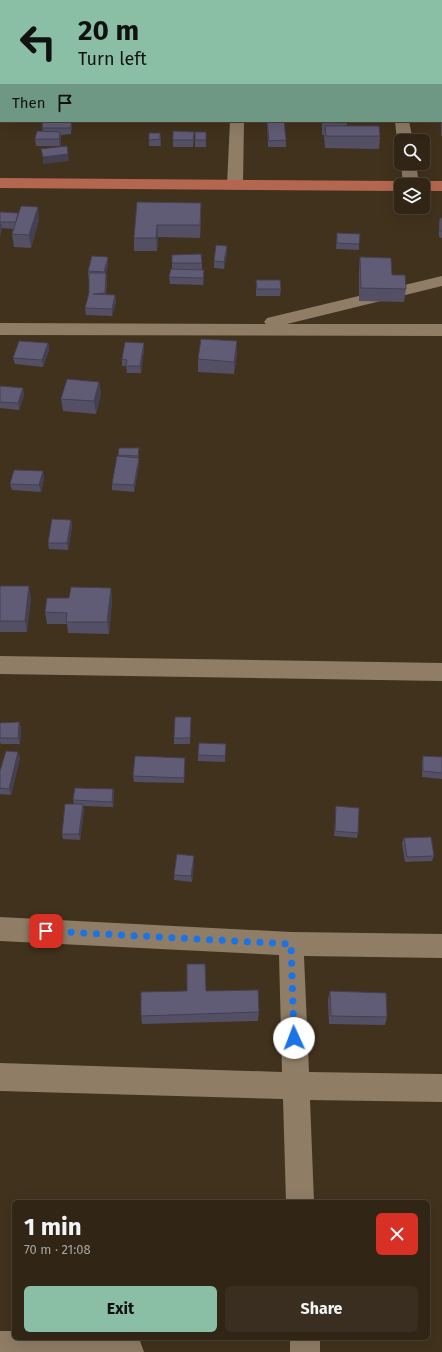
<!DOCTYPE html>
<meta charset="utf-8">
<style>
:root{--surface:#312616;--page:#392e1f;--text:#f1f3f6;--muted:#a8a5a1;--line:#4c4335;--accent:#8abfa5}
body{margin:0;font-family:"Fira Sans",sans-serif;background:var(--page);color:var(--text);height:100vh;display:flex;flex-direction:column;font-size:15px;white-space:nowrap}
*{box-sizing:border-box;margin:0}
p{font-size:13px;color:var(--muted)}
.icon{flex:none;width:22px;height:22px;fill:none;stroke:currentColor;stroke-width:2;stroke-linecap:round;stroke-linejoin:round}
.map{position:relative;flex:1;overflow:hidden}
.drawer{position:absolute;left:12px;top:1200px;width:418px;height:140px;display:flex;flex-direction:column;background:var(--surface);border-radius:6px;box-shadow:0 4px 16px #0002,0 0 0 1px var(--line)}
.drawer>*{flex:none}
.banner{position:absolute;left:0px;top:0px;width:442px;height:122px;box-shadow:0 4px 16px #0002,0 0 0 1px var(--line);background:#8abfa5;color:#111;overflow:hidden}
.controls{position:absolute;left:394px;top:134px;display:grid;gap:8px}
.controls a{display:grid;place-items:center;width:36px;height:36px;border-radius:6px;background:var(--surface);box-shadow:0 4px 16px #0002,0 0 0 1px var(--line);font-size:20px}
.pin{position:absolute;display:grid;place-items:center;width:34px;height:34px;color:#fff;margin:-17px;border-radius:8px;box-shadow:0 2px 6px #0006}
.me{position:absolute;width:44px;margin:-22px;rotate:358deg;stroke-linejoin:round;filter:drop-shadow(0 0 3px #0008)}
.turn{display:flex;align-items:center;gap:14px;height:84px;padding:0 12px;font-size:18px}
.turn .icon{width:52px;height:52px;stroke-width:2.5}
.turn b{display:block;font-size:28px;line-height:34px}
.then{display:flex;align-items:center;height:38px;padding:0 12px;background:#0003;gap:8px;font-size:15px}
.round{display:grid;place-items:center;flex:none;width:42px;height:42px;border-radius:6px;background:var(--page)}
.head{display:flex;align-items:center;justify-content:space-between;height:68px;padding:0 12px}
h1{font-size:24px;font-weight:700;line-height:30px}
.primary-button{display:flex;gap:8px;margin-top:auto;padding:8px 12px}
.primary-button a{flex:1;height:46px;border-radius:6px;background:var(--accent);color:#111;font-size:16px;font-weight:700;line-height:46px;text-align:center}
.primary-button a+a{background:var(--page);color:var(--text)}
.map>svg:first-child{display:block}
.lines{fill:none;stroke-linecap:round;stroke-linejoin:round}
.minor{fill:#8f7d66;fill-rule:evenodd}
.primary{fill:#b56650;fill-rule:evenodd}
.wall{fill:#534f65}
.shaded-wall{fill:#444052}
.building{fill:#615c75;stroke:#444052}
.route{stroke:#1a73e8;stroke-width:7;stroke-dasharray:0 12.6}
</style>
<div class="map">
<svg width="442" height="1352" viewBox="0 0 442 1352">
<rect width="100%" height="100%" fill="#41321d"/>
<g class="lines">
<path class="minor" d="M233 0H247V1H233Z
M378 0H392V1H378Z
M0 71H1V79H0Z
M441 74H442V82H441Z
M230 121H244L243 185 241 188H229L227 185Z
M395 121H409L413 141H401L400 144 397 141Z
M401 162 416 163 419 185H403Z
M442 276V286L287 324H442V336L0 335V323L266 324 264 322 267 318Z
M0 656 442 663V681L0 674Z
M0 917 291 932 442 934V958L304 956 309 1072 442 1074V1102L310 1100 314 1202H286L283 1099 0 1091V1063L282 1072 279 955 0 941Z
M0 1331H14V1338H132L140 1341 144 1352H0Z
M290 1338H320V1352H290Z"/>
<path class="primary" d="M0 178 401 181 408 185H401V191L0 188Z
M423 181H442V191H423V185H416Z"/>
</g>
<path class="wall" d="M441 21H442V45L441 42Z
M1 42V56H0V44Z
M441 48H442V60H441Z
M0 109H1V121H2H0Z
M442 112V136H441V121Z
M267 121H284L286 140V147H268Z
M322 121H347V126L380 136 379 149 325 148 324 135H322Z
M72 122 71 134 61 135V139L60 146H36L35 139 43 132 42 128Z
M149 133H160L161 146H149Z
M194 138 193 147H173V140Z
M206 139V147H195V140Z
M137 202 201 215 200 238 158 237 157 251H134V238Z
M0 212 39 220 31 248 14 247 12 234 13 229 2 228 0 237Z
M440 218H442V238L439 237V224Z
M337 233 359 244V250L336 249Z
M227 246V253L224 269 214 268V261Z
M172 255 202 263V269L204 277 203 285 170 284 169 277 172 269Z
M108 257V264L106 273 107 280 106 295H115L116 302 112 316 86 315 85 308 89 293V278H88V271Z
M360 257 392 275 406 289 404 302 359 301V270Z
M256 280 281 289 280 296H256Z
M237 341V354L234 374 198 372V359Z
M48 343 49 350 43 367 15 364 13 358Z
M144 349 141 373H127L126 366H122V359Z
M99 382 101 394 96 414 63 411 61 399Z
M0 386 23 388 24 395 19 410 0 408Z
M119 448 139 455V465L134 492 112 490V484L118 456Z
M44 478 41 492 12 490 10 484Z
M71 520 72 526 68 550 49 549 48 543Z
M0 586 31 598 27 632H0Z
M111 588 112 600 109 634 68 633 67 624H47L45 612 69 598Z
M19 722 21 728 20 744H1L0 742V727Z
M191 723 190 744H174V738Z
M226 744 225 762 198 761V755Z
M423 756 442 757V779L422 777V762Z
M20 758 11 795 0 794V771Z
M185 764 184 783 134 782 133 776Z
M113 789 114 794 113 807 83 806 84 810 80 840 63 839 62 834 74 804 73 800Z
M336 806 358 833 357 838 334 836Z
M404 838 434 856 432 861 405 862 402 843Z
M194 856V861L192 882 174 880V875Z
M206 991 259 1012 258 1021 142 1024 141 1016Z
M330 991 387 1017 385 1025 329 1024 328 1000Z"/>
<path class="shaded-wall" d="M1 6V22L0 24V8Z
M71 121H72V122L71 134Z
M60 132 61 139 60 146 59 139Z
M68 154 69 161 43 164V157Z
M201 203V215L200 238V225Z
M38 207 39 220 31 248 29 235Z
M1 223 2 229 0 237V225Z
M157 225 158 237 157 251 156 238Z
M227 246V253L224 269V262Z
M108 257V264L105 279 104 272Z
M204 270V277L203 285V278Z
M106 273 107 280 105 300V293Z
M115 295 116 302 112 316V309Z
M237 341V354L234 374V362Z
M48 343 49 350 43 367 42 360Z
M144 343V349L141 373 140 366Z
M99 382 101 394 96 414 94 401Z
M23 388 24 395 19 410 18 403Z
M139 448V465L134 492V485L138 460Z
M43 471 44 478 41 492 39 485Z
M71 520 72 526 68 550 67 543Z
M29 586 31 598 27 632 25 621Z
M111 588 112 600 109 634 107 622Z
M19 722 21 728 20 744 18 738Z
M18 752 20 758 11 795 9 789Z
M113 789 114 794 113 807 112 802Z
M83 804 84 810 80 840 79 834Z
M194 856V861L192 882 191 876Z"/>
<path class="building" d="M9 0H23V1H9Z
M154 0H170V1H154Z
M201 0H212V1H201Z
M441 21H442V27H441Z
M441 30H442V35H441Z
M1 42V50H0V44Z
M441 48H442V54H441Z
M0 109H1V115H0Z
M43 121H71V128H42Z
M267 121H284L286 140 269 141Z
M323 121H347V123L323 122Z
M325 126H379L380 136H326Z
M37 131 60 132 59 139H35Z
M173 131 194 132 193 140H173Z
M195 132H206V140H195Z
M149 133H160V139L149 140Z
M67 146 68 154 43 157 41 149Z
M137 202 201 203 200 225H157L156 238H134Z
M21 206 38 207 29 235 12 234Z
M0 212 18 213 16 222H0Z
M440 218H442V231H440Z
M337 233 360 234 359 244 337 243Z
M216 245 227 246 224 262 214 261Z
M201 254 202 263H172V255Z
M92 256 108 257 104 272 88 271Z
M360 257 391 258 392 275H405L406 289 361 288Z
M171 269 204 270 203 278 169 277Z
M89 273H106L105 293 93 294 115 295 112 309 85 308 89 293Z
M256 280H280L281 289H257Z
M201 339 237 341 234 362 198 359Z
M19 341 48 343 42 360 13 358Z
M125 342 144 343 140 366H126L127 360 122 359Z
M67 379 99 382 94 401 61 399Z
M0 386 23 388 18 403 0 402Z
M119 448H139L138 456 118 455Z
M117 456 139 458 134 485 112 484Z
M14 470 43 471 39 485 10 484Z
M52 519 71 520 67 543H48Z
M0 586H29L25 621H0Z
M71 587 111 588 107 622H66L67 613 45 612 47 598H69Z
M175 717H191L190 738H174Z
M19 722 18 738H0V723Z
M199 743 226 744 225 756 198 755Z
M6 751 18 752 9 789 0 788V771Z
M135 756 185 758 184 778 133 776Z
M423 756 442 757V773L423 771Z
M75 788 113 789 112 802 73 800Z
M65 804H83L79 834H62Z
M336 806 359 808 358 833 335 831Z
M431 837 434 856 407 857 404 838Z
M177 854 194 856 191 876 174 875Z
M187 964H205L206 991 258 990 259 1012 141 1016V992L187 991Z
M330 991 386 993 387 1017 331 1016Z"/>
<g class="lines">
<path class="route" d="M46 931 291 944 294 1038"/>
</g>
</svg>
<div class="controls">
<a><svg class="icon" aria-label="search" viewBox="0 0 24 24"><circle cx="10" cy="10" r="6"/><path d="M15 15l6 6"/></svg></a>
<a><svg class="icon" aria-label="layers" viewBox="0 0 24 24"><path d="M12 4l9 5-9 5-9-5zM3 14l9 5 9-5"/></svg></a>
</div>
<div class="pin" style="left:46px;top:931px;background:#d93025"><svg class="icon" aria-label="arrive" viewBox="0 0 24 24"><path d="M6 21V4h12l-3 4 3 4H6"/></svg></div>
<svg class="me" style="left:294px;top:1038px" viewBox="-20 -20 40 40"><circle r="19" fill="#fff"/><path d="M0-13L10 11 0 6-10 11z" fill="#1a73e8"/></svg>
<div class="banner">
<div class="turn"><svg class="icon" aria-label="left" viewBox="0 0 24 24"><path d="M17 20v-9H6M10 6l-5 5 5 5"/></svg><div><b>20 m</b>Turn left</div></div>
<div class="then">Then<svg class="icon" aria-label="arrive" viewBox="0 0 24 24"><path d="M6 21V4h12l-3 4 3 4H6"/></svg></div>
</div>
<section class="drawer">
<div class="head"><div><h1>1 min</h1><p>70 m · 21:08</p></div><a class="round" style="background:#d93025;color:#fff"><svg class="icon" aria-label="close" viewBox="0 0 24 24"><path d="M6 6l12 12M18 6L6 18"/></svg></a></div>
<div class="primary-button"><a>Exit</a><a>Share</a></div>
</section>
</div>
